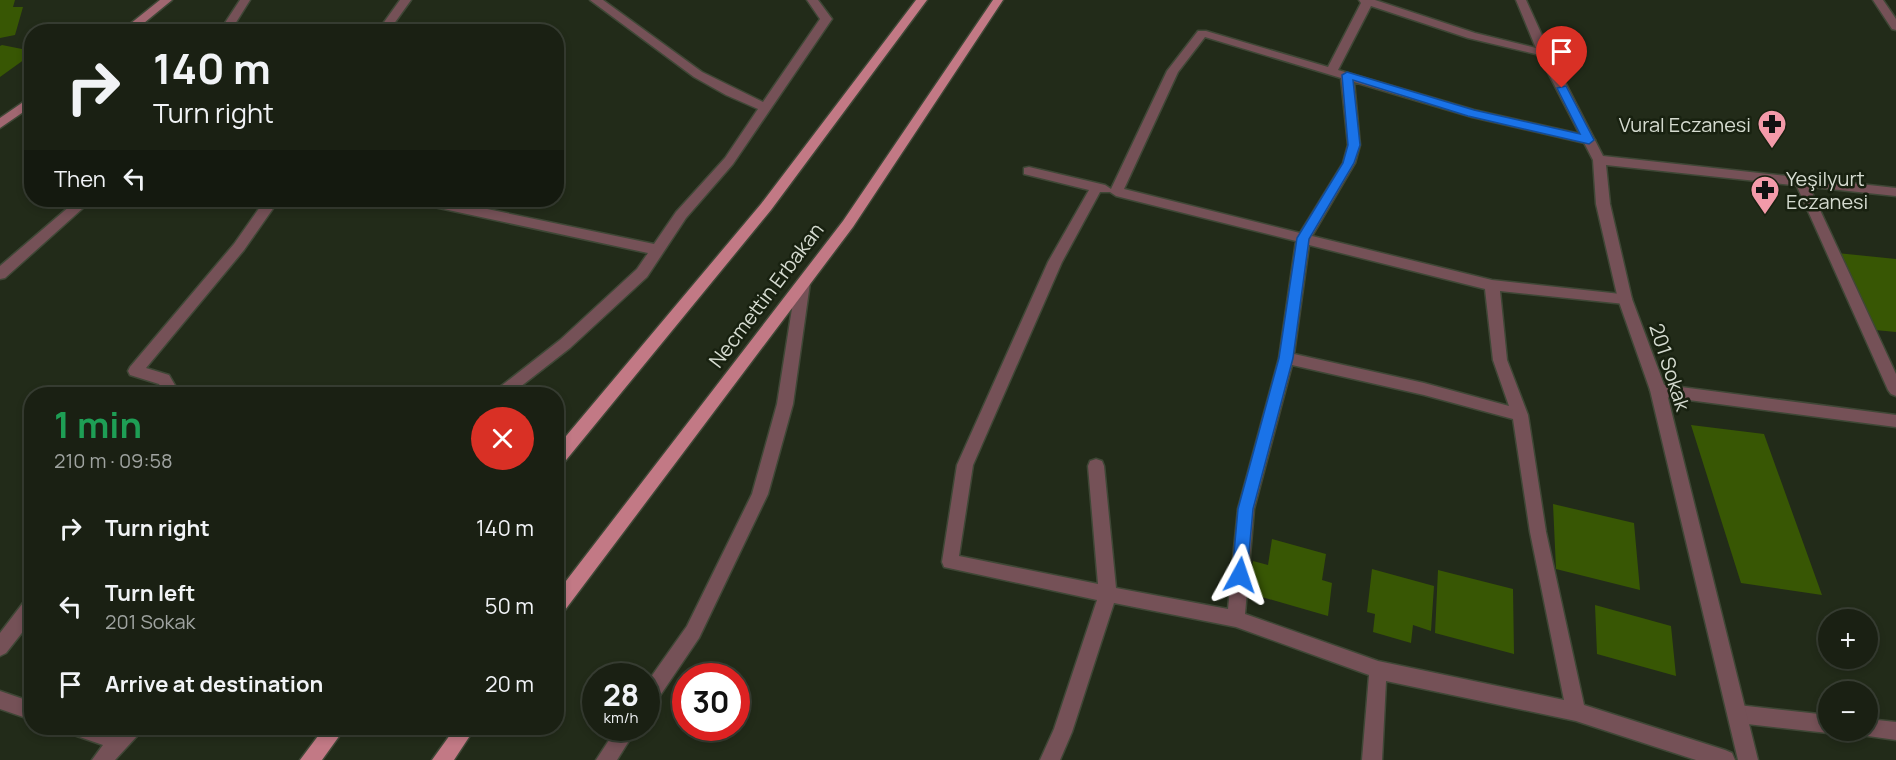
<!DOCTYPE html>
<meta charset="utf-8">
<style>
:root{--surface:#1a2013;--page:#23281c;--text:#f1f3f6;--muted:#9fa3a0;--line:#383e33}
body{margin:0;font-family:Manrope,sans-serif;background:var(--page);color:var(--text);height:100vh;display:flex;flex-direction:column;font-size:22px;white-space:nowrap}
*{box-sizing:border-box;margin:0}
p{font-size:20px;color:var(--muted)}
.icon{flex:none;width:33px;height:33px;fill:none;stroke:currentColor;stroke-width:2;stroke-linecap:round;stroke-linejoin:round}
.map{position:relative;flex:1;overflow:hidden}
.details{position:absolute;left:24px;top:387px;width:540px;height:348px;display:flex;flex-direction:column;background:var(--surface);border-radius:24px;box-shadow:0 3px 9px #0003,0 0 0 2px var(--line)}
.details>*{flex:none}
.hud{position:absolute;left:24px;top:24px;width:540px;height:183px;border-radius:24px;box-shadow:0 3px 9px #0003,0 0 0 2px var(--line);background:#1a2013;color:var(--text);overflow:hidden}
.controls{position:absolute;left:1818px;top:609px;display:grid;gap:12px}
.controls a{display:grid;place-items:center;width:60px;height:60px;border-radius:50%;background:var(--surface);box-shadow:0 3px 9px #0003,0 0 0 2px var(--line);font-size:30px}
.speed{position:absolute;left:582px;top:663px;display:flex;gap:12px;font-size:30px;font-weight:700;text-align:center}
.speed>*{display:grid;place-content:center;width:78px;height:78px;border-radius:50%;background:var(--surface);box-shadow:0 3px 9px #0003,0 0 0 2px var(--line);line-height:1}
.speed small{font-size:15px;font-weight:400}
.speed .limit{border:9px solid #d22;background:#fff;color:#111}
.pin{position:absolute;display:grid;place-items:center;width:51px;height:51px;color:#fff;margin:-62px -26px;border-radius:50% 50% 50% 0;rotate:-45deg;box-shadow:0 0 6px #0007}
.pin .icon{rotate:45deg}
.me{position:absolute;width:66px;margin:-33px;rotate:5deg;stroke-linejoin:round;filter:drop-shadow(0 0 4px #0008)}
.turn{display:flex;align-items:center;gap:21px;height:126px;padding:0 30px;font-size:27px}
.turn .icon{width:78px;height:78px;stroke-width:2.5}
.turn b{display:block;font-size:42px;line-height:51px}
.then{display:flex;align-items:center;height:57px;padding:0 30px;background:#0003;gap:12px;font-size:22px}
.round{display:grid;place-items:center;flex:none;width:63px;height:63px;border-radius:32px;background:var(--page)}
.summary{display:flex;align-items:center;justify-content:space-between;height:102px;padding:0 30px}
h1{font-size:36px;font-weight:700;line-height:45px;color:#1e9e55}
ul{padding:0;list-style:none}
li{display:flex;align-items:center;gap:18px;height:78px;padding:0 30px}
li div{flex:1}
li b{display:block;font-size:22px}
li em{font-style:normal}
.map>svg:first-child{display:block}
.building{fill:#385704}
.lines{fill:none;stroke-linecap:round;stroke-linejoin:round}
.minor-casing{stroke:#3f4736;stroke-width:3}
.tertiary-casing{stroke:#3f4736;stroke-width:3}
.secondary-casing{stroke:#3f4736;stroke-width:3}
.primary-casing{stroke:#3f4736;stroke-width:3}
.minor{fill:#755157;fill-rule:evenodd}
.tertiary{fill:#755157;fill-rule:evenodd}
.secondary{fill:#a16771;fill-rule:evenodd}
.primary{fill:#c27985;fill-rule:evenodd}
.route{fill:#1a73e8;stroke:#114b97;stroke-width:1.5}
.labels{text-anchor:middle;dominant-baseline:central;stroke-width:5;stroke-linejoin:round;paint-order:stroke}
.poi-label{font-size:20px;fill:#d5dbd0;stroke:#182110;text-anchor:end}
.street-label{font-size:20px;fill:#d5dbd0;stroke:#182110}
</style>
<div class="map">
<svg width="1896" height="760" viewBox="0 0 1896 760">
<rect width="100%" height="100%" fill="#222b19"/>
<path class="building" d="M0 0H15L13 7H23L15 35 0 38Z
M2 45 32 51V54L0 77V46Z
M1837 253 1896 259V332L1875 330Z
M1691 425 1764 434 1822 595 1741 583Z
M1553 504 1634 523 1640 590 1556 569Z
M1272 539 1326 554 1322 580 1332 583 1328 616 1248 593 1253 561 1268 565Z
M1372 569 1434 586 1431 631 1413 625 1411 643 1373 632 1375 614 1367 612Z
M1438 570 1513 589 1514 654 1435 633Z
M1595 605 1671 626 1676 676 1597 654Z"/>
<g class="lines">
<g class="minor-casing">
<path id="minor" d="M240 0H250L230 32H219Z
M400 0H411L388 32H377Z
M590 0H603L702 72 763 102 820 19 807 0H818L832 19 733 164 686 218 647 277 570 348 511 394H494L496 390 560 340 637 269 648 253 425 205 419 200H444L654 244 676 212 725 158 758 109 726 95 694 77Z
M1359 0H1375L1475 33 1548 51 1550 53 1544 56 1468 38 1371 6 1338 70 1474 110 1589 136 1595 140 1589 144 1472 117 1354 82 1360 145 1355 163 1312 236 1492 280 1630 295 1632 299 1625 304 1500 291 1507 360 1528 415 1546 532 1584 705 1725 750 1732 753 1735 760H1696L1576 721 1386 681 1382 760H1362L1369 675 1236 627 1114 603 1072 732 1060 760H1040L1054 729 1097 600 944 567 942 562 957 465 1048 262 1089 190 1024 174V168L1029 167 1105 185 1111 189 1167 71 1198 31H1206L1328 67 1361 3ZM1205 37 1341 78 1348 145 1343 163 1300 233 1124 189 1178 72ZM1100 192H1110L1116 196 1296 241 1279 358 1238 509 1228 609 1116 588 1104 466 1102 461 1096 459 1090 461 1088 466 1098 584 959 556 973 465 1062 262ZM1309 245 1485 289 1493 360 1509 406 1424 383 1294 354ZM1292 365 1424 395 1513 419 1530 532 1564 700 1378 661 1245 614 1254 509Z
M1873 0H1883L1896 19V30L1892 29Z
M1801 178 1807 182 1896 374V396L1891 394 1888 390 1795 182Z
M77 200H92L5 278 0 279V266Z
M265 200H279L244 250 146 368 169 375 180 394H165L159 384 130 375 128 371 130 367 234 244Z
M803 278 810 283 793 404 768 494 699 638 653 706 646 709V684L687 626 752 494 777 404 796 283Z
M1658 384 1896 415V427L1658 396 1653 394 1650 390 1653 386Z
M32 597V620L6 653 0 656V633L26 599Z
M0 691 32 702V720L0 709Z
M1738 705 1828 715V730H1835L1828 733 1738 723 1731 721 1729 714 1731 707Z
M1868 719 1896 722V740L1861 735 1860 730H1868Z
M72 728H109L116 730 119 728H140L138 735 115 760H92L103 745 74 735Z
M617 728H637L617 760H596Z"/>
</g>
<g class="tertiary-casing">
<path id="tertiary" d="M1516 0H1526L1550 53 1603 156 1896 188V196L1606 165 1610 204 1632 299 1666 390 1758 760H1738L1650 390 1618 299 1596 204 1593 160 1538 53Z"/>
</g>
<g class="secondary-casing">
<path id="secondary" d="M160 0H172L133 32H120Z
M32 96V106L0 128V118Z"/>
</g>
<g class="primary-casing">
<path id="primary" d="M916 0H927L771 210 562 465 556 467V448L761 204Z
M993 0H1003L853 227 562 614 556 616V594L843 221Z
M324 728H345L322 760H300Z
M455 728H475L454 760H432Z"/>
</g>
<use href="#minor" class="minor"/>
<use href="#tertiary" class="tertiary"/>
<use href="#secondary" class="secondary"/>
<use href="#primary" class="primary"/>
</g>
<path class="route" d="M1347 72 1474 110 1580 134 1557 88 1566 86 1594 140 1589 144 1468 116 1353 80 1360 145 1354 163 1309 239 1293 358 1253 509 1247 575 1245 580 1240 582 1234 580 1232 575 1238 509 1279 358 1297 238 1343 163 1348 145 1342 75Z"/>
<defs>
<g id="pharmacy-pin" transform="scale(1.5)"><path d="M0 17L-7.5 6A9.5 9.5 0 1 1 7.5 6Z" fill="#f39aa9" stroke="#182110"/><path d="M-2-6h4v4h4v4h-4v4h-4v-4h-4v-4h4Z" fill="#111"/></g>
</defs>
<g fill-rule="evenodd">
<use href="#pharmacy-pin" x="1772" y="124"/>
<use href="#pharmacy-pin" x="1765" y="190"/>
</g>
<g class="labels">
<g class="poi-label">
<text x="1751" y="124">Vural Eczanesi</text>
<text x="1786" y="178" text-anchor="start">Yeşilyurt<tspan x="1786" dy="23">Eczanesi</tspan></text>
</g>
<g class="street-label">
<text transform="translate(766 295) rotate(-53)">Necmettin Erbakan</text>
<text transform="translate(1670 367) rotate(72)">201 Sokak</text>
</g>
</g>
</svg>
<div class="controls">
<a>+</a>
<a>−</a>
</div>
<div class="speed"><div>28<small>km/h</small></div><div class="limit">30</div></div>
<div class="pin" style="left:1562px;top:88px;background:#d93025"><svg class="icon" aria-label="arrive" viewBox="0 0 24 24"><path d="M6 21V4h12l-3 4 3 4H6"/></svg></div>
<svg class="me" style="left:1240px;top:575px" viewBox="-20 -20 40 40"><path d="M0-17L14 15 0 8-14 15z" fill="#1a73e8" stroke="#fff" stroke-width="4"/></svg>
<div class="hud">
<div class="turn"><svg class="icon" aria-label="right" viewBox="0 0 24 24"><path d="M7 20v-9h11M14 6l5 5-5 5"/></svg><div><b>140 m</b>Turn right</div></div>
<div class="then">Then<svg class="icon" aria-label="left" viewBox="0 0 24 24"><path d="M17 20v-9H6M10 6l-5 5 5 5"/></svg></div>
</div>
<section class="details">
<div class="summary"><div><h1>1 min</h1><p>210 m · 09:58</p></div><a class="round" style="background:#d93025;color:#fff"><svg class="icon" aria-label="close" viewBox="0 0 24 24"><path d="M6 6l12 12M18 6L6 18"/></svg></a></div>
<ul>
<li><svg class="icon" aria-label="right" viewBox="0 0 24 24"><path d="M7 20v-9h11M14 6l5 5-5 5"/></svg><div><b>Turn right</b></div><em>140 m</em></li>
<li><svg class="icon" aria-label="left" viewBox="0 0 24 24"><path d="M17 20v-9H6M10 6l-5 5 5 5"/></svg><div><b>Turn left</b><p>201 Sokak</p></div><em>50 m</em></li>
<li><svg class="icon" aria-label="arrive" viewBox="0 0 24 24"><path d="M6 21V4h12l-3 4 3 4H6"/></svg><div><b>Arrive at destination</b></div><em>20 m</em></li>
</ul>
</section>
</div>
